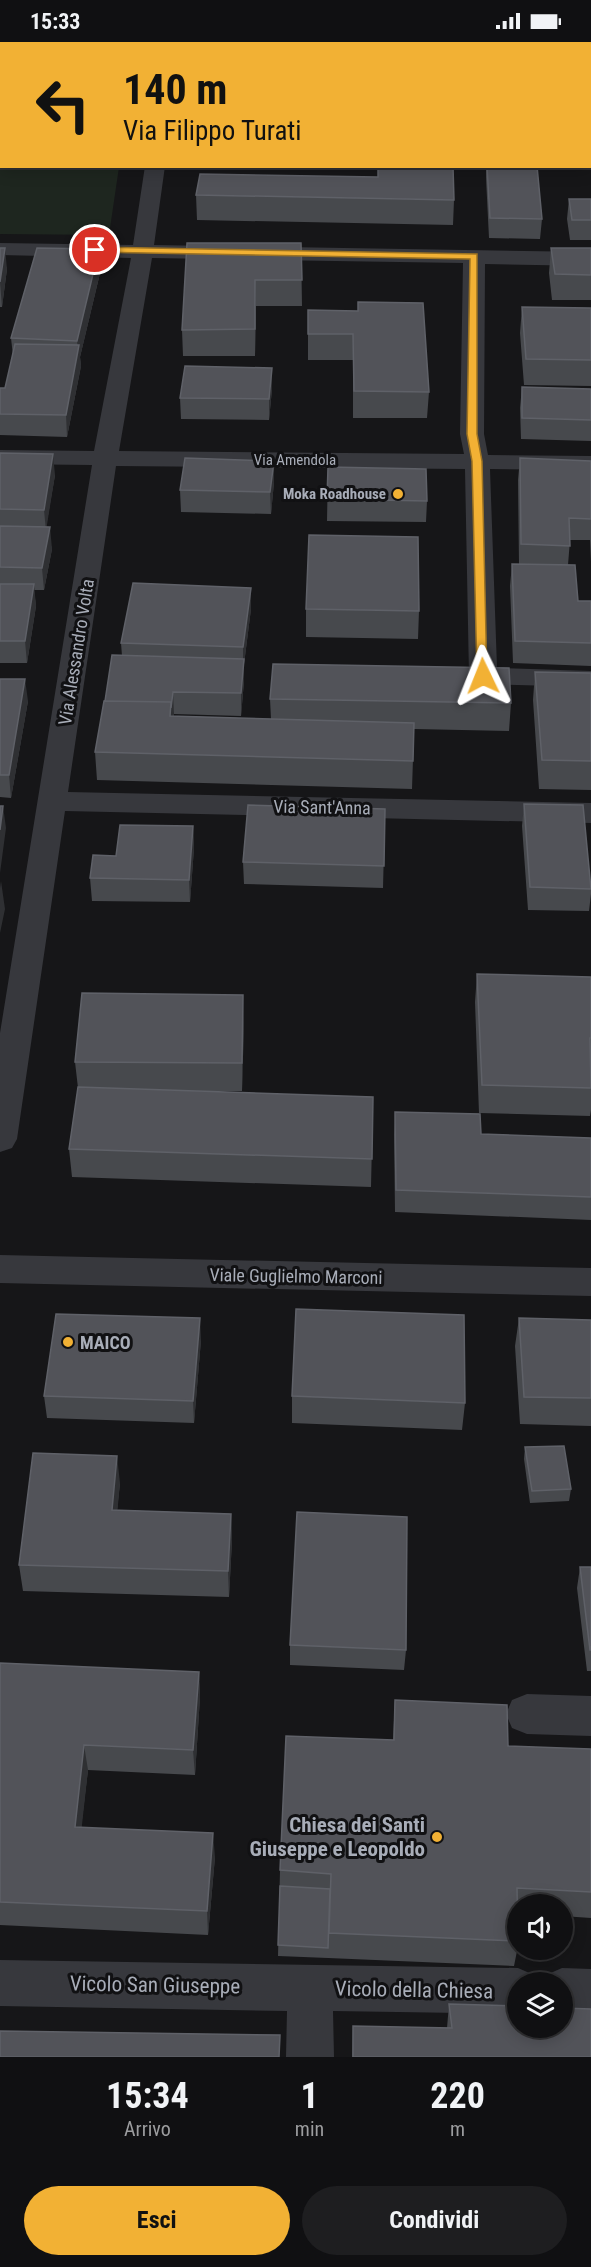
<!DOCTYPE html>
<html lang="it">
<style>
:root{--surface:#101012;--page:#1e1e20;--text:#f1f3f6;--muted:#9c9d9f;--line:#303032;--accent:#f2b134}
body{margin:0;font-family:"Roboto Condensed",sans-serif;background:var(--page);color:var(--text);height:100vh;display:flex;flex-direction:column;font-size:22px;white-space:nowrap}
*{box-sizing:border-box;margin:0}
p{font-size:20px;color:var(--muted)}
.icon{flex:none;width:33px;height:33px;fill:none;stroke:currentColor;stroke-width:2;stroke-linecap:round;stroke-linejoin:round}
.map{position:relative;height:2015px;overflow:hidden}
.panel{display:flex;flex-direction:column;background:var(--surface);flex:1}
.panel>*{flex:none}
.top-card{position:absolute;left:0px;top:0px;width:591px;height:126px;box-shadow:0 3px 15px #0003,0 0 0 2px var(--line);background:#f2b134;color:#111;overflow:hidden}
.buttons{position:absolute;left:507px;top:1852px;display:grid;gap:12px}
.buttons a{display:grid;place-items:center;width:66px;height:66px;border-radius:50%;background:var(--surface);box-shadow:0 3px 15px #0003,0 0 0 2px var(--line);font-size:30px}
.pin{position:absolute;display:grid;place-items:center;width:51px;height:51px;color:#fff;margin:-26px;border:3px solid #fff;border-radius:50%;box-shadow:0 2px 6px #0007}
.me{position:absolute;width:66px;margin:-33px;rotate:358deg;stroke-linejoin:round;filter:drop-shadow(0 0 4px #0008)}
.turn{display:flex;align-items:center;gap:21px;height:126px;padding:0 24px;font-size:27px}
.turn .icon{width:78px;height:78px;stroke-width:2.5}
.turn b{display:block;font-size:42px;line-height:51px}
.eta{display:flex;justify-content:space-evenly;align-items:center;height:102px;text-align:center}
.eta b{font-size:36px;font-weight:700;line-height:42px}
.button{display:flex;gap:12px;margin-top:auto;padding:12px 24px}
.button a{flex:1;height:69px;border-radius:36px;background:var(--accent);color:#111;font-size:24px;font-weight:700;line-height:69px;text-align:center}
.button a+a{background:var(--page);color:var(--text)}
.status{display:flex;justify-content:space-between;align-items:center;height:42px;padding:0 30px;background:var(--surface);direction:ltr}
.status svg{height:16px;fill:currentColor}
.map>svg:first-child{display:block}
.green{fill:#1e261f}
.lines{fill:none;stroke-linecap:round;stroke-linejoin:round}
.minor{fill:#37383d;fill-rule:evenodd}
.wall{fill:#47494d}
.shaded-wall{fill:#2f3033}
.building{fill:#525359;stroke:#5f6168;stroke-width:1.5}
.route{fill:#f2b134;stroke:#9d7322;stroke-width:1.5}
.poi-dot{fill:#f2b134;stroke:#111113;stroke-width:2}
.labels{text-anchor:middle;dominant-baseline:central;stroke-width:6;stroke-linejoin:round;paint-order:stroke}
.far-street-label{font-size:15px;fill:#a8adb8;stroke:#111113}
.far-poi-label{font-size:15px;font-weight:bold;fill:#a8adb8;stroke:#111113;text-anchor:end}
.street-label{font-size:18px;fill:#a8adb8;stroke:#111113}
.poi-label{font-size:18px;font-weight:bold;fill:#a8adb8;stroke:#111113;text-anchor:start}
.near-poi-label{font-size:21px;font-weight:bold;fill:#a8adb8;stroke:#111113;text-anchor:end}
.near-street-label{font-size:21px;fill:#a8adb8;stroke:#111113}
</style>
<div class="status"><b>15:33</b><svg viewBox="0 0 49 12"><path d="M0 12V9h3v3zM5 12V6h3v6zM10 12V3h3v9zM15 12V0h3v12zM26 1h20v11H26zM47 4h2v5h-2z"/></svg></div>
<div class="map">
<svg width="591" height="2015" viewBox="0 0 591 2015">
<rect width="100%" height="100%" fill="#161618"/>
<path class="green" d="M0 77 2 124 119 125 109 193 0 192Z"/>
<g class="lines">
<path class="minor" d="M164 0H182V2H164Z
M145 124H165L154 203 591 210V224L485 222 484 392 488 413 591 414V428L490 427 497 626 591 629V645L483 642 473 640 469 634 465 427 116 424 68 750 591 761V781L65 769 17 1097 12 1106 0 1110V991L92 423 0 422V408L94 409 131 216 0 213V201L133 203ZM152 216 463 221 460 392 464 412 119 409Z
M0 1213 591 1226V1254L0 1241Z
M527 1652 591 1654V1694L527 1692 512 1686 506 1672 512 1658Z
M0 1918 518 1926 534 1933 538 1941H518V1972L333 1969 334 2015H286L287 1969 0 1964Z
M562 1926 591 1927V1973L562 1972V1941H542L546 1933Z"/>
</g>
<path class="wall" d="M0 0 2 2V73H0Z
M215 0H259V2H215Z
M590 13H591V88H590Z
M486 124H537L542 177 540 197 489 196 486 136Z
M196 153 454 158 453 183 197 178Z
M569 157H591V198H570L567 177Z
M301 201 302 264H256L255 314H183L182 288Z
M0 206 7 227 2 265H0Z
M551 206H591V258H552L549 231Z
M99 207 101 227 80 315 81 324 67 395 0 393V346H5L13 314 11 296Z
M522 265 591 266V344L524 343 520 291Z
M308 268 358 269 429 350 427 376H353V318H308Z
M522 345 591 347V399L521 397 520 366Z
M272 347 269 378 181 377 180 356Z
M0 411 55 433 46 485 52 507 44 548H34L36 564 27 621H0Z
M520 416 591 419V520L590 498H570L568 523 578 559H591V624L513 621 510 544 512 522H519L518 438Z
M328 425 427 459 426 480 327 479Z
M274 440 271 472 181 470 180 448Z
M251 546V567L244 622V639L241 674 174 672V674L271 677 270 657 511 661 509 689 414 687 412 747 97 738 95 710 105 659 122 614 121 601Z
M306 567 419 569 418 597 306 595Z
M535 630 591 631V748L539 747 533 658Z
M0 637 28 659 11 756 0 755Z
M524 762 591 840V852L589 869 528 868 522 784Z
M385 767 383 846 244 842 243 820Z
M193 784 194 806 190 860 92 859 90 836 116 814Z
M477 932 591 935V1068L590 1074 479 1071 475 960Z
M244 981 242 1049H181L373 1055 371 1145 72 1135 69 1107 78 1046 75 1020Z
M395 1070 481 1092 591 1096V1178L395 1170 394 1093Z
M519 1276 591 1278V1384L520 1382 515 1304Z
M201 1298 194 1381 47 1376 44 1354Z
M292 1354 465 1361 462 1388 292 1381Z
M525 1405 571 1447 569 1459 530 1461 524 1417Z
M120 1441 117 1468 231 1472 232 1498 229 1555 23 1549 19 1523Z
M580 1525H591V1629H587L577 1546Z
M290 1603 406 1608 404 1628 290 1623Z
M0 1621 199 1630 200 1655 195 1733 88 1728 81 1786 215 1815 208 1893 0 1883Z
M395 1658 508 1704 591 1707V1876L562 1874V1863H518V1904L514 1924 328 1916V1915V1916L278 1914 280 1828 393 1698Z
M449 1962 591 2015H352L353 1984 447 1986Z"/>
<path class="shaded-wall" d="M5 206 7 227 2 265 0 240Z
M99 207 101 227 80 315 81 324 67 395 66 373 78 308 77 299Z
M255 238 256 264 255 314Z
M272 326V347L269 378V357Z
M53 412 55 433 46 489 44 468Z
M274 419V440L271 472 270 450Z
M50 485 52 507 44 548 42 526Z
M34 542 36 564 27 621 25 599Z
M251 546V567L244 622V639L241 674V651L243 624V605Z
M25 637 28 659 11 756 9 733Z
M173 650 174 672 171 702 170 674 171 660Z
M3 764 6 786 0 831V788Z
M193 784 194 806 190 860 189 838Z
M1 839 5 867 0 891V846Z
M243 953 244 981 242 1049V1021Z
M200 1276 201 1298 194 1381 193 1359Z
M117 1414 120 1441 115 1495 112 1468Z
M231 1472 232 1498 229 1555 228 1529Z
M199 1630 200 1655 195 1733 193 1708Z
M84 1703 88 1728 79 1810 75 1785Z
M213 1791 215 1815 208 1893 207 1869Z"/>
<path class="building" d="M0 0H40L39 2H2V23H0Z
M79 0H138V2H79Z
M290 0H322V2H289Z
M322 0H485V2H322Z
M507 0H577L578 2H507Z
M590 13H591V64H590Z
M0 38H2V62H0Z
M378 124H453L454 158 196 153 200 132 378 135Z
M487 124H537L542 177 490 176Z
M569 157H591V178H572Z
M187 201H301L302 238H255V287L182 288Z
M0 206H5L0 240Z
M37 206 99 207 77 299 11 296Z
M551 206H591V233L555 232Z
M358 260 423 261 429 350 354 349 353 292H308V268L358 269Z
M522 265 591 266V318L526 317Z
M15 302 79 303 66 373 0 372V346H5Z
M185 324 272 326 269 357 180 356Z
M522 345 591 347V378L522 376Z
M0 411 53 412 44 468 0 467Z
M185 416 274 419 270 450 180 448Z
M520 416 591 419V477L569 476 570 504 521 502Z
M328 425 426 427 427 459 327 457Z
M0 484 50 485 42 526 0 525Z
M309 493 418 495 419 569 306 567Z
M512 522 575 523 578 559H591V601L515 599Z
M133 541 251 546 243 605 121 601Z
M0 542H34L25 599H0Z
M112 613 244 617 241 651 173 650 171 666V660L105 659Z
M273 622 509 626 511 661 270 657Z
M535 630 591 631V719L542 718Z
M0 637H25L9 733H0Z
M104 659 171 660 170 674 414 681 413 719 95 710Z
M524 762 583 763 591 847 530 845Z
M248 763 385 767 384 824 243 820Z
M0 764H3L0 788Z
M120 783 193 784 189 838 90 836 93 813 116 814Z
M477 932 591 935V996H590L591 1046 482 1043Z
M82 951 243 953 242 1021 75 1020Z
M78 1045 373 1055 372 1117 69 1107Z
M395 1070 480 1072 481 1092 591 1096V1155L396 1148Z
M296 1267 464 1273 465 1361 292 1354Z
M56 1272 200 1276 193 1359 44 1354Z
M519 1276 591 1278V1356L524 1355Z
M564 1404 571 1447 532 1449 525 1405Z
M33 1411 117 1414 112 1468 231 1472 228 1529 19 1523Z
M297 1470 407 1475 406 1608 290 1603Z
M580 1525H591V1608H590Z
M0 1621 199 1630 193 1708 84 1703 75 1785 213 1791 207 1869 0 1860Z
M395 1658 507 1663 508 1704 591 1707V1850L517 1846 518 1899 329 1891 331 1832 280 1828 286 1694 394 1698Z
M280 1844 330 1847 328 1906 278 1903Z
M449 1962 518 1964V1986H562V1966L591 1967V2015H353V1984L452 1986Z
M0 1989 280 1993 279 2015H0Z"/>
<path class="route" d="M95 205 477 212V392L482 419 487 636 483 637 477 634 472 419 467 392 470 217 92 210 91 208Z"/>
<g class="poi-dot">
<circle cx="398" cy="452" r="6"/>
<circle cx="68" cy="1300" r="6"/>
<circle cx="437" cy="1795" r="6"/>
</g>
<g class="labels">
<g class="far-street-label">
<text x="295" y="418">Via Amendola</text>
</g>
<g class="far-poi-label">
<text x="386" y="452">Moka Roadhouse</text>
</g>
<g class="street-label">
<text transform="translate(76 610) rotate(-81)">Via Alessandro Volta</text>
<text transform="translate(322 765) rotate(1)">Via Sant'Anna</text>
<text transform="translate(296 1234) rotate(1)">Viale Guglielmo Marconi</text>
</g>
<g class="poi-label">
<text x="80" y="1300">MAICO</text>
</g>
<g class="near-poi-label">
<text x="425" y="1783">Chiesa dei Santi<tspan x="425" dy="24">Giuseppe e Leopoldo</tspan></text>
</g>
<g class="near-street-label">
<text transform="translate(155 1943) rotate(1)">Vicolo San Giuseppe</text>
<text transform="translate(414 1948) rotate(1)">Vicolo della Chiesa</text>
</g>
</g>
</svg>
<div class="buttons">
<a><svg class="icon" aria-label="sound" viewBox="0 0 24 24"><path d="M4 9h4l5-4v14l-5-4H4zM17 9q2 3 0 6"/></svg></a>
<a><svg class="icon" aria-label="layers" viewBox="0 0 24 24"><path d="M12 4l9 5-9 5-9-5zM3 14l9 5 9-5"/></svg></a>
</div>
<div class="pin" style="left:95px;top:208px;background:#d93025"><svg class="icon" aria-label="arrive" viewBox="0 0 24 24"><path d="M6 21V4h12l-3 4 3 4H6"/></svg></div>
<svg class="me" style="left:483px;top:634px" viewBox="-20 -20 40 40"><path d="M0-17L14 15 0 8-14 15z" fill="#f2b134" stroke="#fff" stroke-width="4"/></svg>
<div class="top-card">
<div class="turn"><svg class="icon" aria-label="left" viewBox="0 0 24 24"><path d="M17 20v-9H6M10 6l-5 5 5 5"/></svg><div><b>140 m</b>Via Filippo Turati</div></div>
</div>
</div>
<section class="panel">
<div class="eta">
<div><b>15:34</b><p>Arrivo</p></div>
<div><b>1</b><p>min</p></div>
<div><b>220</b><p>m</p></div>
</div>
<div class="button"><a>Esci</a><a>Condividi</a></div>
</section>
